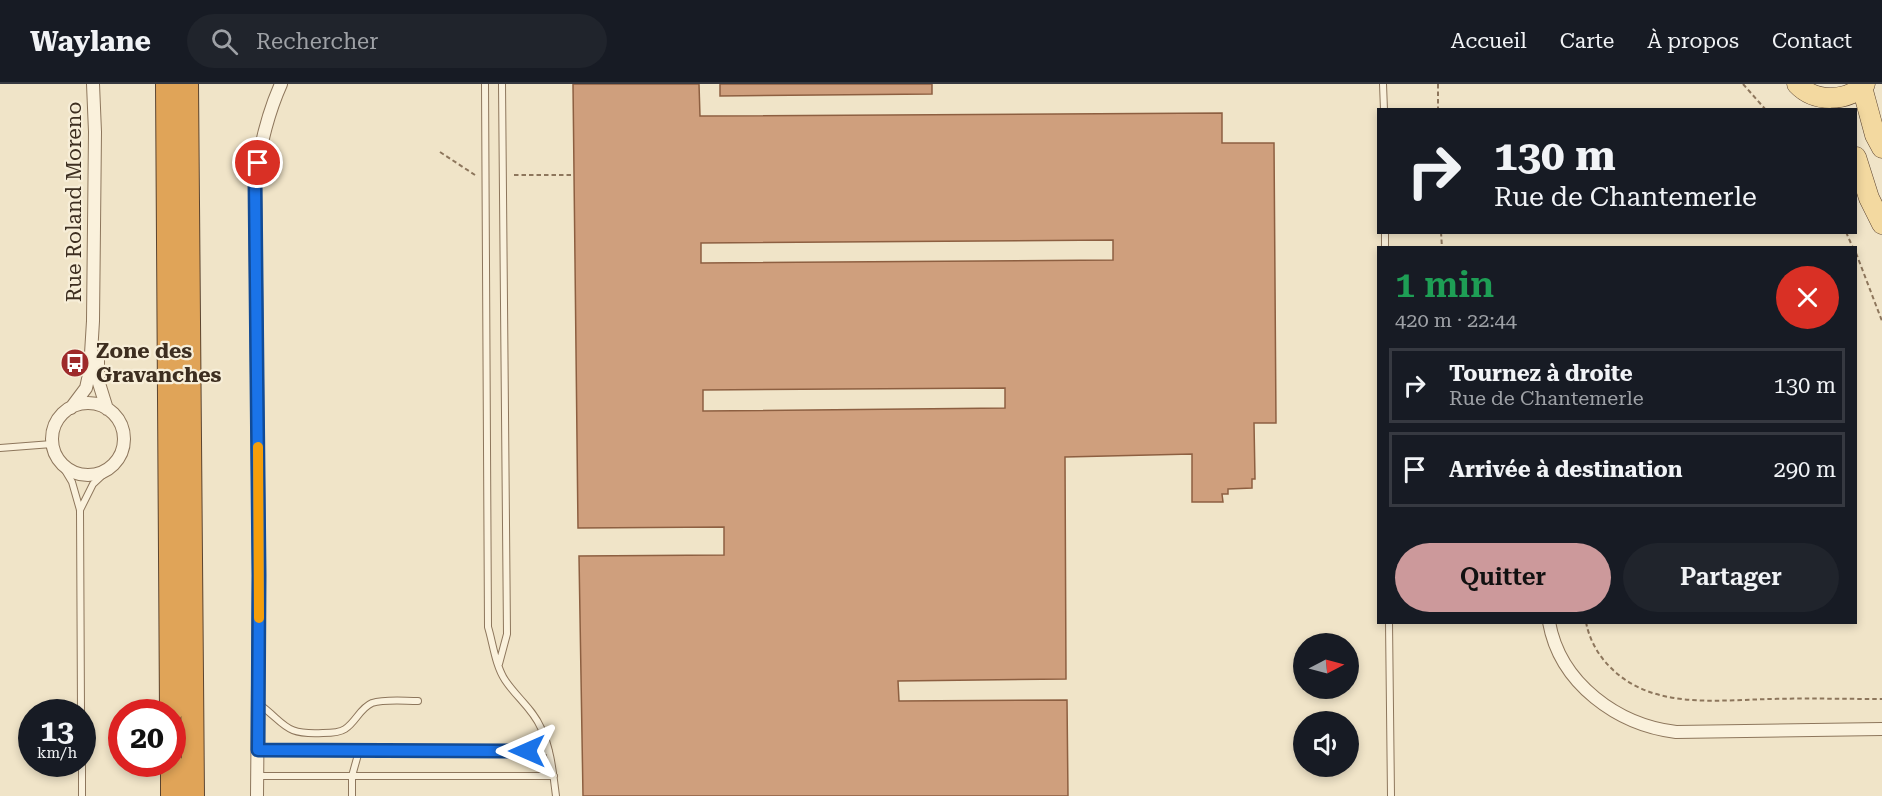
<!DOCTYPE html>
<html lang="fr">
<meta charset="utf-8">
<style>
:root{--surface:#171b24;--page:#20242c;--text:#f1f3f6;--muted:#9ea1a6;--line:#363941;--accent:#cc999b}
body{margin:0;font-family:"Roboto Serif",serif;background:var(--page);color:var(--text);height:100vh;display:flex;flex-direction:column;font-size:22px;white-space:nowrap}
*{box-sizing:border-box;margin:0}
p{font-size:20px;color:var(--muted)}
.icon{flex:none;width:33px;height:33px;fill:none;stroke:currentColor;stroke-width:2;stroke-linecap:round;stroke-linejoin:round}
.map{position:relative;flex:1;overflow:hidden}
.panel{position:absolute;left:1377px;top:162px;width:480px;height:378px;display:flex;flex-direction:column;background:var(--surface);border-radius:0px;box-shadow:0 3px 9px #0003}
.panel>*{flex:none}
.top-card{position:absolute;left:1377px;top:24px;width:480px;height:126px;border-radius:0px;box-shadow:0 3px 9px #0003;background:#171b24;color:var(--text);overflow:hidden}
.needle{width:39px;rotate:84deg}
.buttons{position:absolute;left:1293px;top:549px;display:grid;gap:12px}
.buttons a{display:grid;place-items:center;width:66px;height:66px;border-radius:50%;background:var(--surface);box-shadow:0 3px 9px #0003;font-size:30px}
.speed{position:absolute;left:18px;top:615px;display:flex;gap:12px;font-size:30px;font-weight:700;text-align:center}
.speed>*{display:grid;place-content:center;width:78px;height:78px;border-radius:50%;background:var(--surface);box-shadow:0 3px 9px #0003;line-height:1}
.speed small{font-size:15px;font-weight:400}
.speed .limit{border:9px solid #d22;background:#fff;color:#111}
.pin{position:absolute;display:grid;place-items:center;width:51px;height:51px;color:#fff;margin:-26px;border:3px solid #fff;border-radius:50%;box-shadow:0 2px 6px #0007}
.me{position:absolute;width:66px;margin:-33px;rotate:270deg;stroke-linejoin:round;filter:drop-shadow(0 0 4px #0008)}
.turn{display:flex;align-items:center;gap:21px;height:126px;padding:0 18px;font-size:27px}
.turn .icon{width:78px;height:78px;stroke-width:2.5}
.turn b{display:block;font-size:42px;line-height:51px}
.round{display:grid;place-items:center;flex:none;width:63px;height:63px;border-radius:32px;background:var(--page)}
.summary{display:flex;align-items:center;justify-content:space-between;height:102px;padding:0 18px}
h1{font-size:36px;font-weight:600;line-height:45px;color:#1e9e55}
.cta{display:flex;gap:12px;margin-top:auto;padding:12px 18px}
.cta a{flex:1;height:69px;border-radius:36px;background:var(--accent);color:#111;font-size:24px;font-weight:600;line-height:69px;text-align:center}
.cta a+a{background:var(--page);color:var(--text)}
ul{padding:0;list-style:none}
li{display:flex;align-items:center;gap:18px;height:75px;margin:0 12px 9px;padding:0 6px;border:3px solid var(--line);border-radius:0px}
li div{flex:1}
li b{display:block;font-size:22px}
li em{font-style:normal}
header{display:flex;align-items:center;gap:36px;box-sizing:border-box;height:84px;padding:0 30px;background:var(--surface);border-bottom:2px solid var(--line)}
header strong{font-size:28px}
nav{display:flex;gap:33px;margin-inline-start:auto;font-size:21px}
.search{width:420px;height:54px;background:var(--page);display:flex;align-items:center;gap:15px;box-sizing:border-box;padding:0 21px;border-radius:33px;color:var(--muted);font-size:22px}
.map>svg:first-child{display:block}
.building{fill:#cf9f7d;stroke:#8d5f41;stroke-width:1.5;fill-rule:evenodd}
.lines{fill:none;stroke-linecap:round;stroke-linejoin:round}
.lane-casing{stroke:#8d765c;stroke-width:8}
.street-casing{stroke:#8d765c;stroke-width:14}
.primary-casing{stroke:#5b4430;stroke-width:21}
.highway-casing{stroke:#5b4430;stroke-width:24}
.path{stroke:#8d765c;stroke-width:2;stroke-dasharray:4.5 3;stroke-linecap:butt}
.lane{stroke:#faf1dc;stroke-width:6}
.street{stroke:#faf1dc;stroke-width:12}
.primary{stroke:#f3d9a0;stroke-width:20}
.highway{stroke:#e0a458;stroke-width:22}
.route-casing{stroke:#114b97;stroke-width:15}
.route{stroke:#1a73e8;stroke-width:10}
.slow{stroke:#f59e0b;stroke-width:10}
.labels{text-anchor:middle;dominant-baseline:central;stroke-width:4.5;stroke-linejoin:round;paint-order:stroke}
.street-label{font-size:21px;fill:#3d2e20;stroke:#f7eed8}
.poi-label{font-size:21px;font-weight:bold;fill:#3d2e20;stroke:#f7eed8;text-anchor:start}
</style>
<header>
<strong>Waylane</strong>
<div class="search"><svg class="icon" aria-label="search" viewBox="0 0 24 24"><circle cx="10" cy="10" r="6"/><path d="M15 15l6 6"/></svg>Rechercher</div>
<nav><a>Accueil</a><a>Carte</a><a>À propos</a><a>Contact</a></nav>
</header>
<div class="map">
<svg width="1882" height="712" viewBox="0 0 1882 712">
<rect width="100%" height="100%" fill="#f0e4c8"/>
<path class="building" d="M573 0H699L700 32 1222 29V59H1274L1276 339H1254L1255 395H1252V404L1228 405V410H1222L1223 418H1192V370L1065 373 1066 595 898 597 899 617 1067 616 1068 712H583L579 472 724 471V443L578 444ZM1113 156V176L701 179V159ZM1005 304V324L703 327V306Z
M720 0H932V10L720 12Z"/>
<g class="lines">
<g class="lane-casing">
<path id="lane" d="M485 0 488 543C493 559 495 581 505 596 516 613 533 625 541 644 551 665 553 689 556 712
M1383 0 1384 26
M1385 148V164
M0 364 52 360
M60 378 72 398 80 426 81 628
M80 426 93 400 109 385
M1389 538 1391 712
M499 580 507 550 502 0
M259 620C287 641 284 651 323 649 330 649 339 649 345 645 356 638 360 624 372 619 385 615 403 617 418 617
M258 666 359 667 352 692V712
M359 667H549
M82 680V712
M257 692H554"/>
</g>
<g class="street-casing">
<path id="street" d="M98 276V296L107 325
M52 355a36 36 0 1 1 72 0a36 36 0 1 1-72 0Z
M71 324 86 304 90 286 93 237 95 48 93 0
M1549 538C1560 600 1618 641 1676 648L1882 645
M257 712 259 491 255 96C260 62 267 31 281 0"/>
</g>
<g class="primary-casing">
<path id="primary" d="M1797 0C1815 19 1847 18 1865 0
M1862 3 1875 51 1882 64
M1856 73 1869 114 1882 140"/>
</g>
<g class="highway-casing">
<path id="highway" d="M167 0 171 628
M187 0 193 712
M172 680V712"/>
</g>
<path class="path" d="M1438 0V26
M1743 0 1766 26
M440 68 475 91
M514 91H572
M1441 148 1442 164
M1846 148 1853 164
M1856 169 1882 237
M1586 538C1589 555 1598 571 1610 583 1652 626 1716 616 1771 615 1808 614 1845 615 1882 615"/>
<use href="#lane" class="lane"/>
<use href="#street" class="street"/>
<use href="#primary" class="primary"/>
<use href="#highway" class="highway"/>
</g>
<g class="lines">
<g class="route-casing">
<path id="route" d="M258 79 255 96 259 491 258 666 527 667"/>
</g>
<use href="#route" class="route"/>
<path class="slow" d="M258 363 259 534"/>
</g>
<defs>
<g id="bus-disc" transform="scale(1.5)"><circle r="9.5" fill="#9e2a2b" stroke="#f7eed8"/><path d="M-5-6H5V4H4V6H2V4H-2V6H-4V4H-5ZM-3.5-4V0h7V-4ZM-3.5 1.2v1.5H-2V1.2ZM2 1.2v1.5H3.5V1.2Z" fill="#fff"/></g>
</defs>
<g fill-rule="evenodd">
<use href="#bus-disc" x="75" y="279"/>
</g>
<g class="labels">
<g class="street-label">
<text transform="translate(74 118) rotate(-90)">Rue Roland Moreno</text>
</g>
<g class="poi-label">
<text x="96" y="267">Zone des<tspan x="96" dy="24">Gravanches</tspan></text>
</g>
</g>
</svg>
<div class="buttons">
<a><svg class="needle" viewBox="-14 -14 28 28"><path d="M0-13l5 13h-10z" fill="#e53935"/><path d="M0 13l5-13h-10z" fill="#9ea1a6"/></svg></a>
<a><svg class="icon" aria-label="sound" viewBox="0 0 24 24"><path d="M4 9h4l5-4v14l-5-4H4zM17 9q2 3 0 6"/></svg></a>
</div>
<div class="speed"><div>13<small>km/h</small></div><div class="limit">20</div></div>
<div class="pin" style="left:258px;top:79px;background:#d93025"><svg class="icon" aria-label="arrive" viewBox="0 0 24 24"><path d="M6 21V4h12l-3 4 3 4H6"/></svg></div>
<svg class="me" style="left:527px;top:667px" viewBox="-20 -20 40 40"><path d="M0-17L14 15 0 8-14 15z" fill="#1a73e8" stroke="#fff" stroke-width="4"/></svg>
<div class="top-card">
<div class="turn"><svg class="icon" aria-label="right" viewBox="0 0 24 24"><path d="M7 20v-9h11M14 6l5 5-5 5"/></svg><div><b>130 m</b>Rue de Chantemerle</div></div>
</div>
<section class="panel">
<div class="summary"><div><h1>1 min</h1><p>420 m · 22:44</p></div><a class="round" style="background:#d93025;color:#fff"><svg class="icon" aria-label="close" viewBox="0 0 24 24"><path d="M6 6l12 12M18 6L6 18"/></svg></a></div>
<ul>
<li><svg class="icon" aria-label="right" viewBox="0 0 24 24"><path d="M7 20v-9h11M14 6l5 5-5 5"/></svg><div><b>Tournez à droite</b><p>Rue de Chantemerle</p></div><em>130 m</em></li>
<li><svg class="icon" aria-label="arrive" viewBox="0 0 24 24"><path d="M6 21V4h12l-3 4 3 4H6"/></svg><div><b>Arrivée à destination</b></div><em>290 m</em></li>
</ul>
<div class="cta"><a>Quitter</a><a>Partager</a></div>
</section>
</div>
